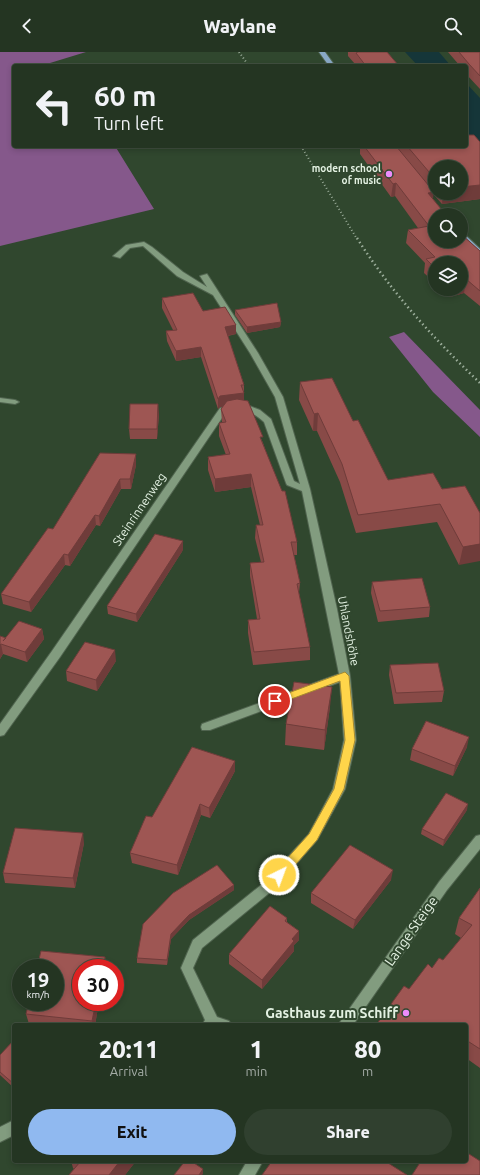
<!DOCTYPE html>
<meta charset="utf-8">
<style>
:root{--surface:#243522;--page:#30402f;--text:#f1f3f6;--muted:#a3aba5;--line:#415040;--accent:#90b9f0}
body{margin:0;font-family:Ubuntu,sans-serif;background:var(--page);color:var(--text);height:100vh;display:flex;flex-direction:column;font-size:15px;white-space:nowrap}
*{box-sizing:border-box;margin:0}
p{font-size:13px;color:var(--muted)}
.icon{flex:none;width:22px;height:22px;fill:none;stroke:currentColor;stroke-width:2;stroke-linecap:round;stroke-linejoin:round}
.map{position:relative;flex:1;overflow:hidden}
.drawer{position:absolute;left:12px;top:971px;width:456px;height:140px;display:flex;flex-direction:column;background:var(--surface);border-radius:4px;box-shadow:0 2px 6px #0003,0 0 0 1px var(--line)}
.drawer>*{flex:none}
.guide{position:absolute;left:12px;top:12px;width:456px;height:84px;border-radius:4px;box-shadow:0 2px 6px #0003,0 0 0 1px var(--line);background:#243522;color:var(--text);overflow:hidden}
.controls{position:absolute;left:428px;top:108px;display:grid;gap:8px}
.controls a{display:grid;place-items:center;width:40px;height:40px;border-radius:50%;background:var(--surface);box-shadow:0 2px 6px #0003,0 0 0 1px var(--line);font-size:20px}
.speed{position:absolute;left:12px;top:907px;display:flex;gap:8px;font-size:20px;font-weight:700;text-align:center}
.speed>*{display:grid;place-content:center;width:52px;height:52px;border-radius:50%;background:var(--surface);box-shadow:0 2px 6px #0003,0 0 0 1px var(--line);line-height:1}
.speed small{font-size:10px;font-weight:400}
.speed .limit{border:6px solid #d22;background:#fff;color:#111}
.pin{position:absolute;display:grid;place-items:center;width:34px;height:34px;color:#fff;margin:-17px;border:2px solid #fff;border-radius:50%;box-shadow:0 1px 4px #0007}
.me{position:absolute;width:44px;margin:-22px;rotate:42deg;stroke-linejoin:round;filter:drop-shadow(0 0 3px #0008)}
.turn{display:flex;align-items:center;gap:14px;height:84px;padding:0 16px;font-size:18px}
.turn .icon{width:52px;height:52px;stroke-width:2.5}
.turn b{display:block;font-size:28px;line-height:34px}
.eta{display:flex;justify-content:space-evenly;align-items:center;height:68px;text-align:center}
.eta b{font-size:24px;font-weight:800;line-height:28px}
.action{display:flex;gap:8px;margin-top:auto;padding:8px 16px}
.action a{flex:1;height:46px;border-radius:24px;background:var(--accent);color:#111;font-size:16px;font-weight:800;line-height:46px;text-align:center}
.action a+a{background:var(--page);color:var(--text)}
header{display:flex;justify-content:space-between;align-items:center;height:52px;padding:0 16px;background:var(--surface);font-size:18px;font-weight:800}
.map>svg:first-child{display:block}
.green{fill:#85588b}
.water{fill:#153639}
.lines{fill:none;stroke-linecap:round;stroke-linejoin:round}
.minor-casing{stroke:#50644f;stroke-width:2}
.major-casing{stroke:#50644f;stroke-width:2}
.minor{fill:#829c7f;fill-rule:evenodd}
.major{fill:#89a9c6;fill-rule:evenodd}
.rail-far1{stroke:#9cae9b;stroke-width:2;stroke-dasharray:1 2.5;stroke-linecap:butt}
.rail{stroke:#9cae9b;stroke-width:2.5;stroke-dasharray:1.5 3;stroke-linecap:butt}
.wall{fill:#884a47;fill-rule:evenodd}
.shaded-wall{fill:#6f3c3a}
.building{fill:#9e5653;stroke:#6f3c3a}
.route{fill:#ffd54a;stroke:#a68a30}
.poi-dot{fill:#ec8cfa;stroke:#30472e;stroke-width:1.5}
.labels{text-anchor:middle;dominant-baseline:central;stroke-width:4;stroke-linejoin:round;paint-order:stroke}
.far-poi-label{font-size:10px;font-weight:bold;fill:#e3f1e2;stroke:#30472e;text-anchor:end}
.street-label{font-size:12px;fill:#e3f1e2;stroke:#30472e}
.near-street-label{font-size:14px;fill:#e3f1e2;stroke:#30472e}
.near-poi-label{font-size:14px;font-weight:bold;fill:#e3f1e2;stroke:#30472e;text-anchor:end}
</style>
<header><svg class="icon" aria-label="back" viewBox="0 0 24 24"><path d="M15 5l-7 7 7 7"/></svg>Waylane<svg class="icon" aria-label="search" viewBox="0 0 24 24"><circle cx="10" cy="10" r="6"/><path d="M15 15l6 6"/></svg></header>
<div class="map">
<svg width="480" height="1123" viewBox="0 0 480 1123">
<rect width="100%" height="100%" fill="#30472e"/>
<path class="green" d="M0 0H86L50 11 52 14H14V94H115L154 157 0 194Z
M404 280 480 358V385L433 340 389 285Z"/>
<path class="water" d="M405 0H439L451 14H418Z
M466 31 480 46V98L466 79Z"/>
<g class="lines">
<g class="minor-casing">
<path id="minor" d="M144 190 152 195 183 220 207 235 200 224 207 222 258 301 283 345 310 437 337 557 350 624 356 688 345 737 317 788 274 837 202 896 193 916 217 965 229 969 231 973H202L205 968 181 916 193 888 266 829 309 782 333 737 344 688 340 630 210 678H202L201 675 202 672 339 622 302 439 287 433 286 431 264 370C252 359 242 356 226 360L60 605 4 683 0 684V672L52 599 220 356 236 353H247L260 358 271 367 294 429 300 432 275 345 250 301 213 243 177 224 143 194 130 196 120 206 113 204 126 193Z
M0 346 15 348 19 350 15 352 0 350Z
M480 783V797L447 838 353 973H338L439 830 476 784Z
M14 1068V1083L0 1090V1075Z
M247 1109H263L255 1123H239Z"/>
</g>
<g class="major-casing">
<path id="major" d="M319 0H325L335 14H329Z
M461 179 480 197V203L478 202 461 185Z"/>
</g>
<use href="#minor" class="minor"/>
<use href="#major" class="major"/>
<path class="rail-far1" d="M239 0 249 14
M301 94 357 187"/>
<path class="rail" d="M357 186C391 240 434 287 480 331"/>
</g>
<path class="wall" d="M348 0H387L399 14H355V12L348 4Z
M448 0H480V37L466 22V14H460Z
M466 83H474L480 90V147L442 152 433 142V147L446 163H435V189H461V182L480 199V254L464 241 450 245 441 237H461V211H435V231L424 221 425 211 406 191 408 178 418 176 395 144 391 145 360 102V94H396L397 96 398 94H466ZM435 115H461V141H435Z
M162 246 203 259 236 273V282L228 284 244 333V348L263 391 297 490V503H294L300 531 299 541 310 595V608L253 613 248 581V568L257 567 250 524V511L261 510 255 486 256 473H260L251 435 215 440 208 418V405L226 403 219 384V371H222L221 357 223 354 220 355 218 357 201 305 176 309 167 289 166 279 173 278 162 256Z
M235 258 281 270 280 275 247 281 235 263Z
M300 330 353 369 388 428 442 437 480 461 459 513 437 470 356 481 340 430 317 379H313L299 348Z
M159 362 157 387H130L129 377Z
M136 402V413L131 437H121L100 474 96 473 70 514 65 513 31 560 3 552 1 542 53 477Z
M183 498 137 570 108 562 107 554Z
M372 530 430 555 429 565 378 570 371 541Z
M42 577 44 587 27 610 3 602 0 607V584L6 586Z
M116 609 97 639 67 629 66 619Z
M390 613 444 639 442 650 394 652 389 623Z
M330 655 324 698 285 693 286 672Z
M467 695 453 724 410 708 412 697Z
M235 709V719L210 766 201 763 178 823 132 811 130 801 152 765Z
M467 758 443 794 421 782 422 777Z
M84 791 75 836 5 831 3 821Z
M391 828 353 877 311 851V841Z
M234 833V838L189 868 171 887 167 913 137 911V906Z
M480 836V1016L466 1006V973L409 937 432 916 443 908 461 886 455 882 459 866Z
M287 866V870L299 879V888L294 893V899L262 937 229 912V902Z
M41 899 105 905 106 914V916H81V950H99L95 973H42L29 972 26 962 29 950H55V916H37Z
M14 988V1036L0 1023V1003Z
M71 1109H136L125 1123H69L74 1117 73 1116Z"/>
<path class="shaded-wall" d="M396 131 395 144 391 145 393 132Z
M480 133V147L442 152 443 141H461V135Z
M434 140 432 153 428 141Z
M466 227 464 241 450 245 451 237H461V228Z
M281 270 280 275 247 281V275Z
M236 273V282L225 284V275Z
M201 295V305L176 309V299Z
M244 341V352L220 355 218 357V347L220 344Z
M158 352 159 362 157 387V377Z
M318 361 317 379H313L314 362Z
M136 402V413L131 437 130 427Z
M251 422V435L215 440V427Z
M120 427 121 437 100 474 99 464Z
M95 463 96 473 70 514 68 503Z
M183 489V498L137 570 136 562Z
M480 492V509L459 513 463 495Z
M64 502 65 513 31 560 29 550Z
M42 577 44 587 27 610 25 600Z
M1 592 3 602 0 607V593Z
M115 598 116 609 97 639 96 628Z
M332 635 330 655 324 698 325 678Z
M469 685 467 695 453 724 455 714Z
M235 709V719L210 766 209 756Z
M200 752 201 763 178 823 177 813Z
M468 752 467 758 443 794 444 788Z
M83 781 84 791 75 836 73 826Z
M393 818 391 828 353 877 355 868Z
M234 833V838L189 868 171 887 167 913V908L171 882 189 863Z
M299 879V888L294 893V899L262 937V928L292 887Z
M105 905 106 914V916H103Z
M96 950H99L95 973H93L92 969Z
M120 1109H136L125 1123H109Z
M203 1117V1122L202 1123H199Z"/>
<path class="building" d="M357 0H387L399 14H366L356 1H357Z
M459 0H480V24L469 12Z
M466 83H474L480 90V133L461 135V115H435V127L407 94H466Z
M364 94H396L434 140 428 141 446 163H435V189H461V182L480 199V239L466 227 461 228V211H435V216L426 207 435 205 408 178 429 174 396 131 393 132Z
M193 241 203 259 225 255 236 273 225 275 244 333H241L244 341 220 344 218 347 201 295 176 299 166 279 177 278 162 246Z
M277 251 281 270 247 275 235 258Z
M332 326 353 369 358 368 388 428 433 421 442 437 465 434 480 461V492L463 495 440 452 358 463 342 412 318 361 314 362 300 330Z
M237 347 248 349 263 385H260L282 439H285L297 490H291L300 531 297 532 310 595 254 600 248 568 260 567 250 511 264 510 256 473H263L251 422 215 427 208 405 230 402 219 371 226 370 221 357 227 349Z
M130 352H158L157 377H129Z
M100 401 136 402 130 427H120L99 464 95 463 68 503 64 502 29 550 1 542 48 476 53 477Z
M155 482 183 489 136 562 107 554 144 499Z
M422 526 430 555 380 559 372 530Z
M19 569 42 577 25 600 1 592 0 593V584L6 586 3 589Z
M85 590 115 598 96 628 66 619Z
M438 611 444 639 396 641 390 613Z
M294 630 332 635 325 678 286 672Z
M426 669 469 685 455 714 412 697Z
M192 695 235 709 209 756 200 752 177 813 130 801 146 764 152 765Z
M446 741 468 752 444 788 422 777Z
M15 776 83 781 73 826 3 821Z
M350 793 393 818 355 868 311 841Z
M217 813 234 833 189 863 171 882 167 908 137 906 143 872 173 841Z
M480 836V997L466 988V973H376L404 934 409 937 428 912 432 916 439 906 443 908 472 873 459 866Z
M270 854 287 866 285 869 299 879 292 887 294 889 262 928 229 902Z
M41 899 105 905 103 916H81V950H96L92 969 26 962 29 950H55V916H37Z
M14 988V1032L0 1020V1003Z
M466 1100 480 1109V1123H412L421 1109H466Z
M80 1109H120L109 1123H69L80 1110Z
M185 1109H191L203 1117 199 1123H174Z
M272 1109H385L407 1123H262Z"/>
<path class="route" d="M345 620 349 624 355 688 344 737 317 788 283 827H275L273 823 275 820 309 782 334 737 345 688 340 629 275 653 271 649 272 647Z"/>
<g class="poi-dot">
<circle cx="389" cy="122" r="4"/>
<circle cx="406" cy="961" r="4"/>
</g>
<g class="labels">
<g class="far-poi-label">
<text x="381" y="116">modern school<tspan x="381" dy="12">of music</tspan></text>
</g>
<g class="street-label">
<text transform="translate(139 457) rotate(-56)">Steinrinnenweg</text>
<text transform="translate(349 579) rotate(79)">Uhlandshöhe</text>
</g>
<g class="near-street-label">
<text transform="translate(411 879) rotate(-55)">Lange Steige</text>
</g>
<g class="near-poi-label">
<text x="398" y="961">Gasthaus zum Schiff</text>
</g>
</g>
</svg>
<div class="controls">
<a><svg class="icon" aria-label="sound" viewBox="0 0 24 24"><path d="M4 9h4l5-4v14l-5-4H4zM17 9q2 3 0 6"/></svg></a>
<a><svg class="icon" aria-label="search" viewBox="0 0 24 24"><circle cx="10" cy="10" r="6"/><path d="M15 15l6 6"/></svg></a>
<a><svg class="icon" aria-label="layers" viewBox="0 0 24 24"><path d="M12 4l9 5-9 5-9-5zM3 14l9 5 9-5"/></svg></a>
</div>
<div class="speed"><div>19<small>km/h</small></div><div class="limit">30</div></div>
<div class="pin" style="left:275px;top:649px;background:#d93025"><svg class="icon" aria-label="arrive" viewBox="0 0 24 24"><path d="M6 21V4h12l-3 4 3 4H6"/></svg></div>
<svg class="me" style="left:279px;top:823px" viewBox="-20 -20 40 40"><circle r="17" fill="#ffd54a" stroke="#fff" stroke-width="3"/><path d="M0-11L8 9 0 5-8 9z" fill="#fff"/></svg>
<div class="guide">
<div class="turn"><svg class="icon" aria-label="left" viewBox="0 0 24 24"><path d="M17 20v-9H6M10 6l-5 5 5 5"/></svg><div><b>60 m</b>Turn left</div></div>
</div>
<section class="drawer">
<div class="eta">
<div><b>20:11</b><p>Arrival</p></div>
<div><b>1</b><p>min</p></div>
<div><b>80</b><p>m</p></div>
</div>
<div class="action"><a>Exit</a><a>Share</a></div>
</section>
</div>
